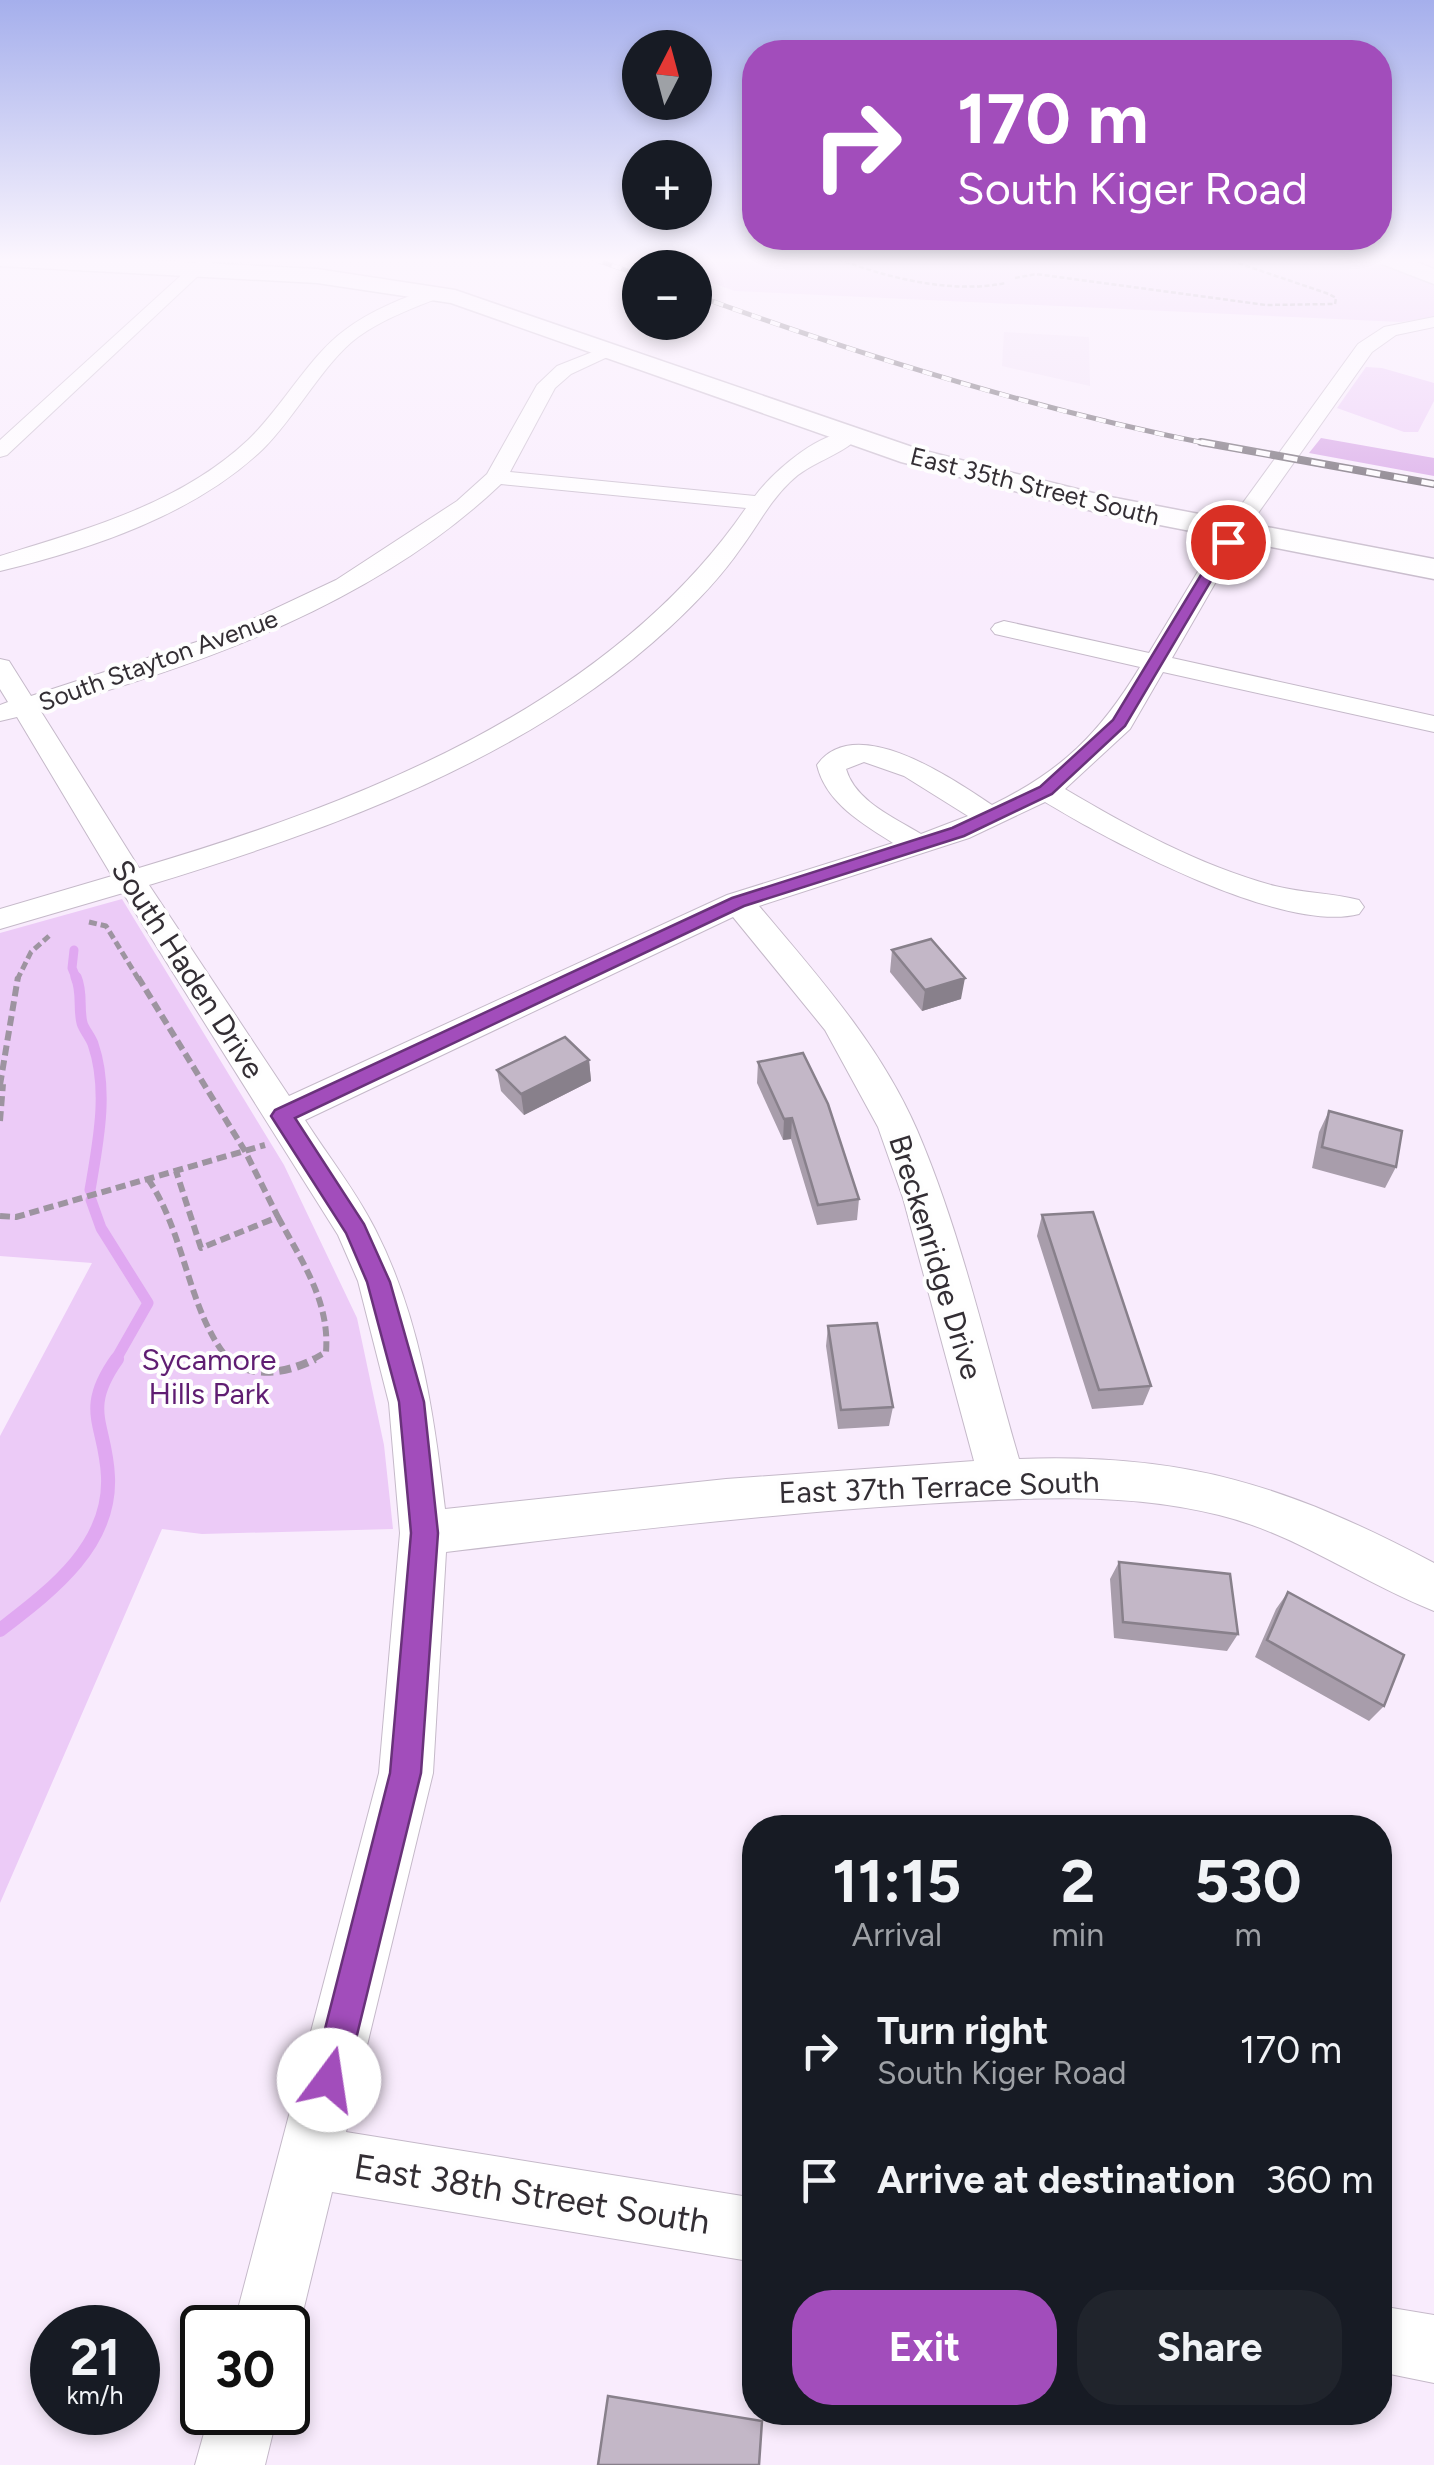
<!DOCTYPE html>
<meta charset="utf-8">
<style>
:root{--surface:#171b24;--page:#20242c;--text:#f1f3f6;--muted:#9ea1a6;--accent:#a24dbb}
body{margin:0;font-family:Figtree,sans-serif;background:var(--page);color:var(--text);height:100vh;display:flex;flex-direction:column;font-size:38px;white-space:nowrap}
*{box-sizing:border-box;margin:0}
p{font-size:32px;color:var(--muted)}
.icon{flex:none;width:55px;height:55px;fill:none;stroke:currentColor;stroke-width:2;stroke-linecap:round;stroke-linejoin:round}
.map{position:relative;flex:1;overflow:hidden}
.details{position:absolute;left:742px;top:1815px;width:650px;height:610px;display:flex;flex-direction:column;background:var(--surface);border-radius:40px;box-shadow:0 5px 15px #0003}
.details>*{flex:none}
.banner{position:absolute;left:742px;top:40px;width:650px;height:210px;border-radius:40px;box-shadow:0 5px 15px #0003;background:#a24dbb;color:#fff;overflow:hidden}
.needle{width:65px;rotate:6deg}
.fabs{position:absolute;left:622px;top:30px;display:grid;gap:20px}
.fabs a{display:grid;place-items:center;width:90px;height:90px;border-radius:50%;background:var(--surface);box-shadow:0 5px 15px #0003;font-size:50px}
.speed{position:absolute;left:30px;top:2305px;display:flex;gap:20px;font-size:50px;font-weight:700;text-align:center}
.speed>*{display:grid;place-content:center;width:130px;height:130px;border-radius:50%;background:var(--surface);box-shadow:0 5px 15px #0003;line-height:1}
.speed small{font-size:25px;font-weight:400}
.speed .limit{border:5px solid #111;border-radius:15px;background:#fff;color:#111}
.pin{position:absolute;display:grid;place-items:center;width:85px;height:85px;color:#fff;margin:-42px;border:5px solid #fff;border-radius:50%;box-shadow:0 2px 10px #0007}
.me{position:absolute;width:110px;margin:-55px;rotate:14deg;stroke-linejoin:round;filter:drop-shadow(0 0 8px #0008)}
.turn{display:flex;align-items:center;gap:35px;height:210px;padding:0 50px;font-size:45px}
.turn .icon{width:130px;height:130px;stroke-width:2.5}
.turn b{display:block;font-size:70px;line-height:85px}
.eta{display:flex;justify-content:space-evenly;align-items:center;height:170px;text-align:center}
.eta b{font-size:60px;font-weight:700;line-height:70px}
.primary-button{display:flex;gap:20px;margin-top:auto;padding:20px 50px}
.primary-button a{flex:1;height:115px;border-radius:40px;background:var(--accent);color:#fff;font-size:40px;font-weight:700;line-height:115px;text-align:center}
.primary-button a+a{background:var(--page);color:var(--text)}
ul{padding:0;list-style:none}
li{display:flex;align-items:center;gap:30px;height:130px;padding:0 50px}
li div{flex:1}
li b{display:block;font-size:38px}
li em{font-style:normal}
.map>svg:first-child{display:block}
.built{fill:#f1e0f7}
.green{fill:#eccbf7}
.forest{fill:#d39ce4}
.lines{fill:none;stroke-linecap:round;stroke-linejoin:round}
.stream-far2{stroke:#e0a8f1;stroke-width:9}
.stream-far1{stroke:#e0a8f1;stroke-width:11}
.stream{stroke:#e0a8f1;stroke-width:14}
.street-casing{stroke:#c5b9c9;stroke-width:2}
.secondary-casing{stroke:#c5b9c9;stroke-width:3}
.path-far3{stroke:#9d94a0;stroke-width:2.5;stroke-dasharray:5 2.5;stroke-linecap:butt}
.path-far2{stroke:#9d94a0;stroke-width:5;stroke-dasharray:8 4;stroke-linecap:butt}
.path-far1{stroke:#9d94a0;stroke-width:6;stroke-dasharray:10 5;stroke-linecap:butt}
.path{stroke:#9d94a0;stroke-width:8;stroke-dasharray:12 6;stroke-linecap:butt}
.street{fill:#fff;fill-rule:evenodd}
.secondary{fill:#fff;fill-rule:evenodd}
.rail-far1-casing{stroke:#5e5760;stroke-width:5}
.rail-casing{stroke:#5e5760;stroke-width:8}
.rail-far1{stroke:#fefefe;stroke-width:4;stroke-dasharray:10;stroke-linecap:butt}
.rail{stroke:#fefefe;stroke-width:5;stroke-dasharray:14;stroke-linecap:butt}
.wall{fill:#a89dab}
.shaded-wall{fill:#88808b}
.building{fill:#c3b7c7;stroke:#88808b;stroke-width:2.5}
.route{fill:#a24dbb;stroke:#69327a;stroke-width:2.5}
.labels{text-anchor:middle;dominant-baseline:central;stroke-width:8;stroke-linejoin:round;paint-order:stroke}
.far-street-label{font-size:25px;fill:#332e34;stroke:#fefefe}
.street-label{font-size:30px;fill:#332e34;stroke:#fefefe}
.park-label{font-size:30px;fill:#5f1d72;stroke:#fefefe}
.near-street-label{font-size:35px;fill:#332e34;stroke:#fefefe}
</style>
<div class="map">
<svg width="1434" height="2465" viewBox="0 0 1434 2465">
<rect width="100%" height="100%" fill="#f9ecfd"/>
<path class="built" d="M1004 332 1089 337 1090 386 1002 366Z"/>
<path class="green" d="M643 259H1367L1434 285V317L1401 322 735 291 695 277V268L668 267Z
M1366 367 1382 368 1434 383V401L1418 432H1404L1337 408Z
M122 899 284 1165 357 1318 384 1445 393 1529 202 1534 162 1529 0 1903V1436L92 1263 0 1256V933Z"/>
<path class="forest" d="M1321 438 1434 458V476L1309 453Z"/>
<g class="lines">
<path class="stream-far2" d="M74 950 72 968 77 980"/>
<path class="stream-far1" d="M76 977C83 993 78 1007 82 1023 84 1030 90 1036 93 1044 109 1090 98 1143 90 1190
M91 1200 101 1228 148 1303 115 1361"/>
<path class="stream" d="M0 1630C49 1592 111 1547 108 1477 106 1424 80 1411 117 1359"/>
<g class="street-casing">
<path id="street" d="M199 259H216L7 455 0 457V440Z
M435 288 444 293 441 297C413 308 383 319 358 337 324 362 295 418 263 449 194 515 91 549 0 571V556C87 529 180 504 248 440 281 409 310 355 345 330 370 311 405 296 435 288Z
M1434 317V327L1396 335 1372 352 1244 533 1172 658 1434 716V732L1163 672 1130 729 1065 789C1131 828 1200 866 1275 886 1303 893 1332 893 1359 900L1364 907 1359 914C1283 934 1111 842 1045 802L969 838 759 906C818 976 880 1045 917 1130 962 1235 987 1350 1019 1459 1185 1453 1289 1486 1434 1563V1611C1360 1582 1297 1534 1219 1515 1123 1491 1021 1498 924 1504 764 1514 605 1533 446 1552L433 1773 346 2132 755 2198V2262L332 2192 299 2328 290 2352 288 2328H233L379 1773 400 1533 389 1403 358 1281 338 1235 123 893 0 929V909L112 876 17 717 0 721V705L8 702 0 689V659L9 661 31 696 221 634 336 580 457 501 487 474 537 385 557 366 600 349H614L616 353 571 374 555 388 510 472 755 496C773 472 824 426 856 433L859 437C841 456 810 462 790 482 770 501 758 525 741 548 721 577 696 603 670 627 528 759 332 829 149 885L289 1096 727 895 893 843C862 823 826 803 817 765 856 711 954 780 992 805 1062 771 1100 733 1140 667L995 634 991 629 995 624 1004 621 1149 653 1221 533 1358 344 1384 327ZM501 484 746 508C609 707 361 802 139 868L40 710C203 665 377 602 501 484ZM864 762 904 776 968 816 921 834C895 818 855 801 846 769ZM733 917 825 1030 878 1127 903 1198 974 1461 726 1479 445 1509C434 1413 420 1317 375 1229 356 1191 328 1156 305 1120Z
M1380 2306 1434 2315V2383L1380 2372Z
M210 2412H278L265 2465H195Z"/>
</g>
<g class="secondary-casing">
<path id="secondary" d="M0 259H124L317 269 455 290 921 450 1105 496 1434 559V579L1104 514 901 462 451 303 317 283 0 266Z
M1379 259H1409L1434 269V284L1382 264Z"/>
</g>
<path class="path-far3" d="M838 259C887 278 953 294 1006 283
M1015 278 1036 274 1266 305 1335 304 1336 298 1329 294 1226 259"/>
<path class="path-far2" d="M89 922 106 926 139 980
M17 980 31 952 49 936"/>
<path class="path-far1" d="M138 977 245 1151 278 1217 201 1248 176 1171
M0 1085 18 977
M0 1121 3 1084
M148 1179C186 1234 188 1314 230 1361
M0 1216 16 1217 265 1145
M278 1217C301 1260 330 1301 326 1352L310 1361"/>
<path class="path" d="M228 1359C254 1379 287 1373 315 1359"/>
<use href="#street" class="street"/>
<use href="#secondary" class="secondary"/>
<g class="rail-far1-casing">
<path id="rail-far1" d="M593 259 640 275
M695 295C865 357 1036 410 1214 445"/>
</g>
<g class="rail-casing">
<path id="rail" d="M1201 442 1434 484"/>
</g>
<use href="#rail-far1" class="rail-far1"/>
<use href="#rail" class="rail"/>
</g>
<path class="wall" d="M892 950 961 999 922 1011 890 972Z
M589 1060 591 1081 524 1115 501 1091 497 1070Z
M758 1062 859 1199 857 1220 817 1225 791 1139 783 1140 757 1083Z
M1329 1111 1396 1167 1385 1188 1312 1168 1319 1132Z
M1042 1215 1151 1386 1143 1405 1092 1409 1037 1236Z
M828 1326 893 1407 889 1426 838 1429 826 1346Z
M1119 1562 1238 1634 1227 1651 1114 1638 1110 1579Z
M1288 1592 1384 1706 1369 1721 1255 1657 1276 1609Z"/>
<path class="shaded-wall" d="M965 978 961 999 922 1011 925 990Z
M589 1060 591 1081 524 1115 521 1094Z
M792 1118 791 1139 783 1140 784 1119Z"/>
<path class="building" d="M931 939 965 978 925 990 892 950Z
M565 1037 589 1060 521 1094 497 1070Z
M803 1053 828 1104 859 1199 818 1205 792 1118 784 1119 758 1062Z
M1329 1111 1402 1131 1396 1167 1322 1147Z
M1093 1212 1151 1386 1099 1390 1042 1215Z
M877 1323 893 1407 841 1410 828 1326Z
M1119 1562 1230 1574 1238 1634 1123 1622Z
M1288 1592 1404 1655 1384 1706 1267 1640Z
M608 2396 762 2421 759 2465H598Z"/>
<linearGradient id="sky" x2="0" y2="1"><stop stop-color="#a5afec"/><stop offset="0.43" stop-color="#fcf6fe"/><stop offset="1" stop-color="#fcf6fe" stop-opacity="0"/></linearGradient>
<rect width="1434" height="604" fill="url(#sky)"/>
<path class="route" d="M1228 538 1234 542 1125 726 1052 794 964 836 744 906 295 1118 364 1224 390 1282 424 1402 438 1533 421 1773 346 2080 341 2093 329 2098 317 2093 312 2080 390 1773 411 1533 399 1402 367 1282 346 1233 271 1116 275 1110 732 898 952 828 1040 787 1113 720 1221 542Z"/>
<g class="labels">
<g class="far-street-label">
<text transform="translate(1035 486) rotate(14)">East 35th Street South</text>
<text transform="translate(158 660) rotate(-20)">South Stayton Avenue</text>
</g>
<g class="street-label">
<text transform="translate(188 969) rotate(57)">South Haden Drive</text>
<text transform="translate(936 1257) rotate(73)">Breckenridge Drive</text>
<text transform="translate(939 1487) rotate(-2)">East 37th Terrace South</text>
</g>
<g class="park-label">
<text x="209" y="1359">Sycamore<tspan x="209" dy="34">Hills Park</tspan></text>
</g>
<g class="near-street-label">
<text transform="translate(532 2194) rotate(9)">East 38th Street South</text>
</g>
</g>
</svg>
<div class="fabs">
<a><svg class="needle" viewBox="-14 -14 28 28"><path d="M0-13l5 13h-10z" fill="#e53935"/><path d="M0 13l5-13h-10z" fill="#9ea1a6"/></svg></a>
<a>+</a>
<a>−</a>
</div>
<div class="speed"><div>21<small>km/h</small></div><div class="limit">30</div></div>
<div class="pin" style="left:1228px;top:542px;background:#d93025"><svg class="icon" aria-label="arrive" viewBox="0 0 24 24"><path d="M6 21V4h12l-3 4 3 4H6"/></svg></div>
<svg class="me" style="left:329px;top:2080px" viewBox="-20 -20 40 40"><circle r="19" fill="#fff"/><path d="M0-13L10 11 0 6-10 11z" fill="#a24dbb"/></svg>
<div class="banner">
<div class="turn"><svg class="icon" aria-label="right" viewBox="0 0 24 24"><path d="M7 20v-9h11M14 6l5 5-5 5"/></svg><div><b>170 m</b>South Kiger Road</div></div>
</div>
<section class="details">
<div class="eta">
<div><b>11:15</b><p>Arrival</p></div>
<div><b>2</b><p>min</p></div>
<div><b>530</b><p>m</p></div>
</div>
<ul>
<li><svg class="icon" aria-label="right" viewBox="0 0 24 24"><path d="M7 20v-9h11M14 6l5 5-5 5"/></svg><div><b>Turn right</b><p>South Kiger Road</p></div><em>170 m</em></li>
<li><svg class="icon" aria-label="arrive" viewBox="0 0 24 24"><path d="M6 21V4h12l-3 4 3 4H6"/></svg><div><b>Arrive at destination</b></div><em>360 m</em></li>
</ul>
<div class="primary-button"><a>Exit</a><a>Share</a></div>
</section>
</div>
